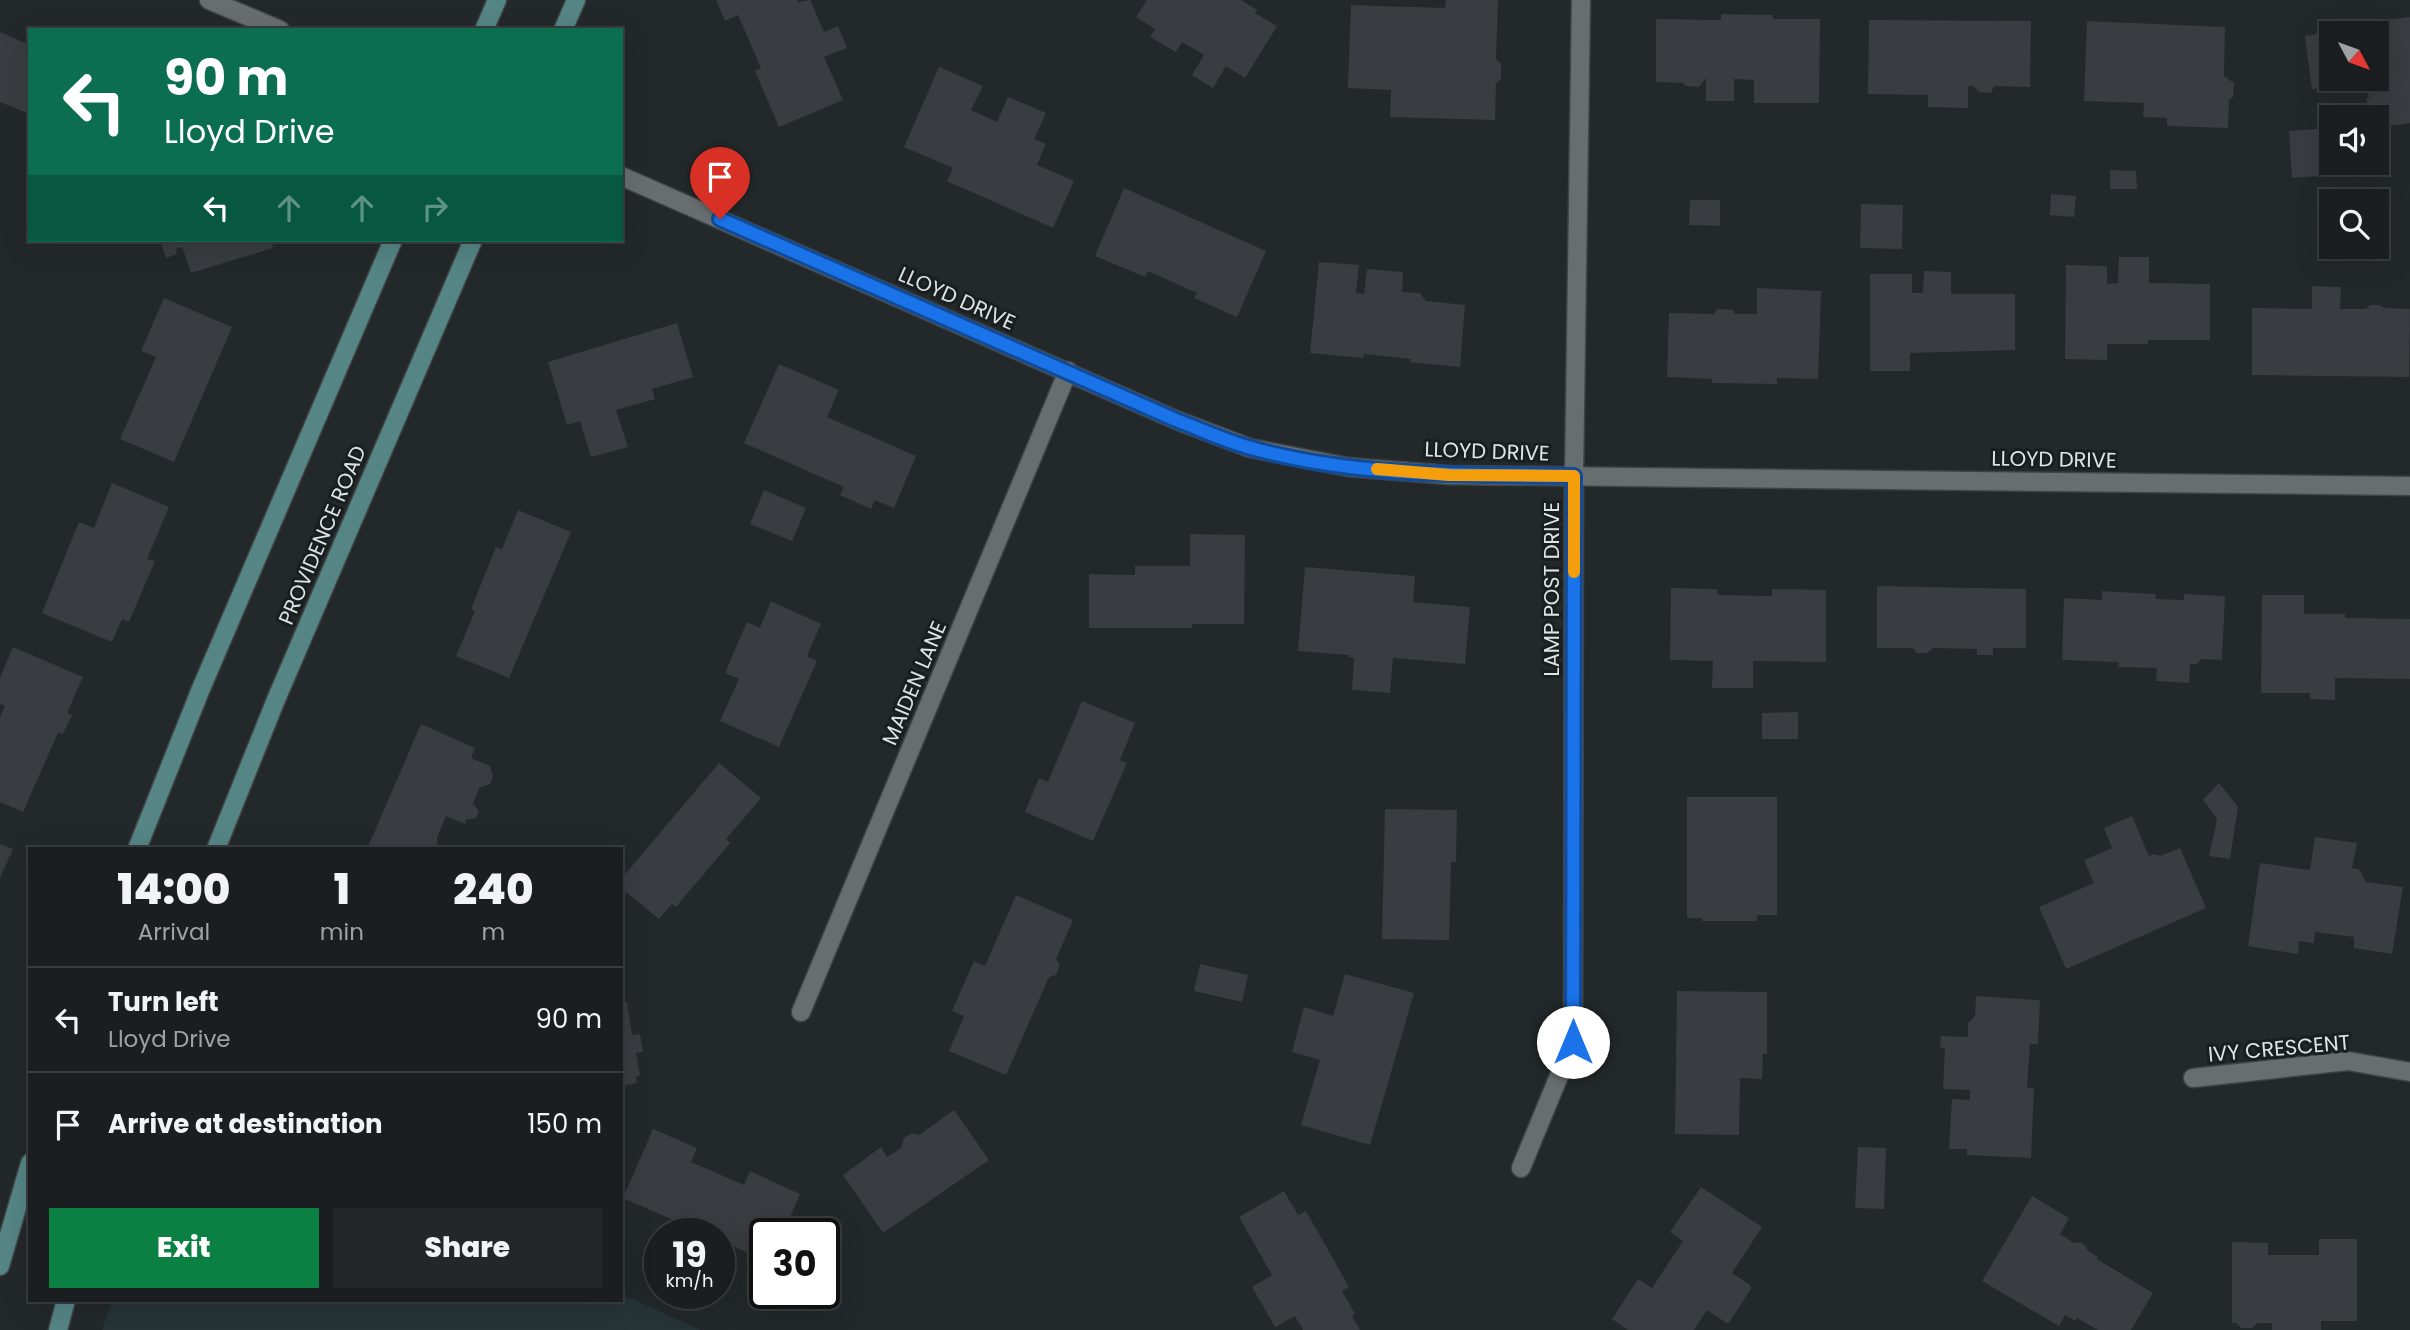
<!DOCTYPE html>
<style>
:root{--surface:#1a1e20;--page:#232729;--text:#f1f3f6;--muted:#9fa2a5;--line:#383c3e;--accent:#0b8043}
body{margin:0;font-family:Poppins,sans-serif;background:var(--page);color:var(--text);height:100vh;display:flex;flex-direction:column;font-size:26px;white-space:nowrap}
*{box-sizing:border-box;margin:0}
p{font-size:23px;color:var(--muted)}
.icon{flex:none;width:38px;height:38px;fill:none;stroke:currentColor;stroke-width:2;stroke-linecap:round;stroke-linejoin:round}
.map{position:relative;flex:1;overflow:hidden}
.sheet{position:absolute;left:28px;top:847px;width:595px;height:455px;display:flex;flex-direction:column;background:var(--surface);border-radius:0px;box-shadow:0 7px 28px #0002,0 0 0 2px var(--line)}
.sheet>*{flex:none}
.hud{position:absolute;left:28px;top:28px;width:595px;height:214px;border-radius:0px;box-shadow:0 7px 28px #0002,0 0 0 2px var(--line);background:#0b6e4f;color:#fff;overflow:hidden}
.needle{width:46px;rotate:131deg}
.tools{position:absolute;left:2319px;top:21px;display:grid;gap:14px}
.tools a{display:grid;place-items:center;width:70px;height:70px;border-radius:0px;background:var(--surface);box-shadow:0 7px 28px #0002,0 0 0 2px var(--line);font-size:35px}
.speed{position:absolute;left:644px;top:1218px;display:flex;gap:14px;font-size:35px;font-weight:700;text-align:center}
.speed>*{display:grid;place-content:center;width:91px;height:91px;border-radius:50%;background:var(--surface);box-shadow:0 7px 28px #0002,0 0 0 2px var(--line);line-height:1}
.speed small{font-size:18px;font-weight:400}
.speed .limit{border:4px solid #111;border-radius:10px;background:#fff;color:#111}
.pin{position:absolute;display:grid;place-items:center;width:60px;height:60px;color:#fff;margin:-72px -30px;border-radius:50% 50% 50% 0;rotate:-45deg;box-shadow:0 0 7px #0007}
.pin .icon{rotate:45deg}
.me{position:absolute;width:77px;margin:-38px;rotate:0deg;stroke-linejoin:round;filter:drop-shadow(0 0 5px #0008)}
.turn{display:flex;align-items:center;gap:24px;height:147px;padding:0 21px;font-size:32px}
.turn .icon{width:91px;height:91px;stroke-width:2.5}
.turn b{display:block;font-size:49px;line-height:60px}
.lanes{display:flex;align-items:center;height:66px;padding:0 21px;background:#0003;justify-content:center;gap:35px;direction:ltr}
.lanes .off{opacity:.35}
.eta{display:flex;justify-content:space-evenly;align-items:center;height:119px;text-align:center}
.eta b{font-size:42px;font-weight:800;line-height:49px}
.cta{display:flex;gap:14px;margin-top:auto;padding:14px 21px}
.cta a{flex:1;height:80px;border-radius:0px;background:var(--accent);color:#fff;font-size:28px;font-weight:800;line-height:80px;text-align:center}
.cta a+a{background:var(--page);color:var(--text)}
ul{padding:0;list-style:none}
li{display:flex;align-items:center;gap:21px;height:105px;padding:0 21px;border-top:2px solid var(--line)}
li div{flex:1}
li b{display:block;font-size:26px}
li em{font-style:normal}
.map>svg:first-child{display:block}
.built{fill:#263337}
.building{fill:#393c40}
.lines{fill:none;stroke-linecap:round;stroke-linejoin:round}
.street-casing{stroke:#3f4344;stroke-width:21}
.secondary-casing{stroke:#3f4344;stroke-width:21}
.street{stroke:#686e70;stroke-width:18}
.secondary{stroke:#558585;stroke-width:18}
.route-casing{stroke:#114b97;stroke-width:18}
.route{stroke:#1a73e8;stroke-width:12}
.slow{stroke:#f59e0b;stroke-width:12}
.labels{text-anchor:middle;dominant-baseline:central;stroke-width:6;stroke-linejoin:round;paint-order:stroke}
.street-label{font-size:21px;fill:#dfe3e4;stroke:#191e20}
</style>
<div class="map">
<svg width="2410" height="1330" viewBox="0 0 2410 1330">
<rect width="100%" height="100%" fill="#23282a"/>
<path class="built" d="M621 1294 701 1330H102L112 1300H621Z"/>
<path class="building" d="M716 0H797L798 2 810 0 824 32 838 26 847 48 824 57 843 100 779 127 755 71 761 68 738 15 725 21Z
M1147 0H1241L1257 10 1255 13 1277 26 1245 78 1226 66 1213 88 1192 75 1204 55 1182 42 1176 52 1150 37 1155 29 1136 17Z
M1446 0H1498L1496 59 1501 64V79L1496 83 1495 120 1390 117 1391 90 1348 88 1351 5 1445 8Z
M1721 14 1773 15V19H1820L1819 103H1754V80L1734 79V101H1706V78L1699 87 1686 86 1683 83 1656 82V19L1721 20Z
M2410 17V123L2376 128V117H2369L2366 98H2369L2367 87 2351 89 2350 84 2312 89 2305 36 2331 32V79H2376V33L2334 32 2343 30 2342 26Z
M1869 20 2031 21 2030 87 1994 86 1991 93 1979 92 1973 86H1968V108L1928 107V95L1868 94Z
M2087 21 2225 27 2224 76 2234 83 2233 97 2229 100 2228 128 2167 126V118L2143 117 2144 103 2084 101Z
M0 32 30 45V114L0 102Z
M939 67 983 86 971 110 997 122 1008 97 1046 113 1034 139 1046 144 1037 165 1074 181 1053 228 947 181 953 168 904 147Z
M2331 128V163H2343V174L2292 178 2289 131Z
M2110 170 2136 171 2137 189H2110Z
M1124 188 1266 251 1237 317 1194 298 1197 293 1148 271 1145 277 1095 256Z
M2051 194 2076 196 2074 217 2050 215Z
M1690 200H1720V226L1689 225Z
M1861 204 1903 205 1902 249 1860 248Z
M160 240H271L273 248 191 273 182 247 176 249 177 254 166 258Z
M2119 257H2149V283L2210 284V340H2148V344H2107V360L2065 359 2066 265 2107 266V284L2118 283Z
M1319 262 1359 265 1356 293 1364 294 1367 269 1403 272 1402 292 1420 293 1426 301 1465 305 1460 367 1410 362 1411 359 1364 354 1363 358 1310 353Z
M1924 271 1951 272V294H2015V350L1910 353V371H1870V274H1912V293H1923Z
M2312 286 2341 287 2340 309H2366L2370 305H2380L2384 308 2410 309 2409 377 2252 375V308L2312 309Z
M1757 288 1821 291 1818 379 1777 378V384L1712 383V379L1667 377 1669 313 1714 314 1717 309 1733 310 1735 314H1757Z
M164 298 232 327 174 462 120 439 156 357 141 351Z
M677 323 693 377 652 389 655 399 616 410 628 447 591 457 580 421 567 425 548 362Z
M779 364 839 390 827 417 916 456 894 508 875 500 871 509 840 495 844 487 744 443Z
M112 483 169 507 147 559 155 561 129 622 122 619 112 642 42 613 79 522 94 528Z
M764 490 806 508 792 541 750 524Z
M518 510 571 532 509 678 456 656 475 611 471 609 496 547 502 549Z
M1190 534 1245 535 1244 624H1192V628H1089V574L1135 575V566H1190Z
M1305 567 1415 576 1413 602 1470 607 1465 664 1393 658 1390 693 1352 690 1354 658 1349 657V655L1298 651Z
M1877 586 2026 589V648H1993V655H1977V649L1933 648 1927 653H1917L1913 648H1877Z
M1671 588 1717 589 1718 595 1772 596V589L1826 590V662L1753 661V688H1712L1713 661 1670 660Z
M2102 591 2155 594 2156 599 2184 600V594L2225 596 2222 660 2201 659 2197 664H2190L2189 683 2156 681 2157 668 2118 667 2119 662 2062 660 2064 598 2102 600Z
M2262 595H2304V614H2345V618L2410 619V679L2335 678V700L2310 699V693H2261Z
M771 601 821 624 807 656 817 661 779 747 720 721 739 679 725 673 747 622 760 628Z
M13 647 83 677 67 713 72 715 63 734 58 733 23 812 0 802V717L5 706 0 704V678Z
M1082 701 1135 723 1120 760 1127 763 1093 841 1025 812 1039 778 1048 782Z
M1798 712V739H1762V713Z
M421 724 475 748 471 758 490 766 493 776 490 784 479 788 473 803 479 812 476 818 466 820 465 824 446 816 437 838 438 849H367Z
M719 763 761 798 726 839 730 843 676 907 672 904 659 919 621 888V879Z
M2219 783 2238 807 2230 859 2209 856 2217 819 2203 800Z
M1687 797H1777V915H1757V921H1702V918H1687Z
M1385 809 1457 810 1456 862H1451L1449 940 1382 939Z
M2132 816 2149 856 2154 854 2160 856 2180 848 2206 908 2066 969 2039 907 2094 883 2084 860 2112 848 2104 828Z
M2315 837 2357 843 2352 868 2359 869 2366 882 2403 887 2392 954 2354 948V937L2315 932 2314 943 2299 941 2298 954 2248 946 2260 863 2310 870Z
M0 844 13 849 0 878Z
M1016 895 1073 920 1056 959 1060 965 1056 975 1049 977 1006 1075 949 1051 964 1016 952 1011 974 961 985 966Z
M1200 964 1248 975 1242 1002 1194 991Z
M1345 974 1414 993 1370 1145 1301 1125 1320 1060 1292 1052 1304 1007 1333 1016Z
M1677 991 1767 992V1054H1763L1762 1079 1740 1078 1739 1135 1675 1134Z
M1976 996 2040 1000 2038 1044H2030L2027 1088H2034L2031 1158 1967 1155V1149H1949L1952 1099 1970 1100V1090L1943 1089 1945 1048H1940L1941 1036 1968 1037V1023L1975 1016Z
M627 1002 632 1035 640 1034 643 1052 636 1053 640 1075 636 1076 637 1083 621 1086V1003Z
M954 1110 989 1160 883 1233 843 1175 881 1147 887 1157 901 1148 904 1138 912 1133 919 1135Z
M653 1129 697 1148 691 1162 744 1185 750 1171 800 1194 783 1234H765V1260L719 1240V1234H705L623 1198Z
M1858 1147 1886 1148 1884 1209 1855 1208Z
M1701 1187 1762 1227 1732 1273 1750 1285 1751 1289 1728 1324 1707 1310 1694 1330H1628L1612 1319 1638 1279 1652 1288 1683 1241 1670 1232Z
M1284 1191 1298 1215 1306 1211 1349 1287 1342 1291 1355 1314 1352 1316 1360 1330H1303L1295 1316 1275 1327 1252 1287 1272 1275 1239 1217Z
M2032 1196 2069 1218 2060 1234 2074 1243 2080 1242 2086 1246 2087 1250 2098 1257 2097 1259 2153 1293 2131 1330H2098L2077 1318 2075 1321 2065 1315 2059 1326 1982 1281Z
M2319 1239H2357V1321H2321V1330H2272V1323H2257L2252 1328H2241L2236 1323H2232V1242L2268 1243V1255H2319Z"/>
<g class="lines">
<g class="street-casing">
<path id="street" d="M209 0 280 30
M621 176 1176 420 1250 448 1348 467 1449 475 2410 486
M801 1012 1068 371
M2193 1078 2348 1061 2410 1072
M1521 1168 1573 1042 1574 476 1581 0"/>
</g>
<g class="secondary-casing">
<path id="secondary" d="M484 30 497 0
M563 30 576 0
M137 849 200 691 393 240
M216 849 275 702 473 240
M0 1266 30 1163
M58 1330 66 1300"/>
</g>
<use href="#street" class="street"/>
<use href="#secondary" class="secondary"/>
</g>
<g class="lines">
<g class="route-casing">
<path id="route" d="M720 219 1176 420C1200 429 1225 441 1251 448 1356 477 1466 475 1574 476L1573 1042"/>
</g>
<use href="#route" class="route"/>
<path class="slow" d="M1377 469 1449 475 1574 476V572"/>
</g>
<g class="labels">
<g class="street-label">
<text transform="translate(957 298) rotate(24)">LLOYD DRIVE</text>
<text transform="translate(1487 451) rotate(2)">LLOYD DRIVE</text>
<text transform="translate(2054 459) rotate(1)">LLOYD DRIVE</text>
<text transform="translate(322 535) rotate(-67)">PROVIDENCE ROAD</text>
<text transform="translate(1551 589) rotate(-90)">LAMP POST DRIVE</text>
<text transform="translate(914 683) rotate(-67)">MAIDEN LANE</text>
<text transform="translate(2279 1048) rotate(-5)">IVY CRESCENT</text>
</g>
</g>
</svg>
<div class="tools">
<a><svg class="needle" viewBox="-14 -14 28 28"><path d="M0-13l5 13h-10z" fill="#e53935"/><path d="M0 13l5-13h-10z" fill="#9fa2a5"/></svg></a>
<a><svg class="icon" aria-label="sound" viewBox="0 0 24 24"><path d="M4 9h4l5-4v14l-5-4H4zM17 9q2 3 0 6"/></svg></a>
<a><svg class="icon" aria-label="search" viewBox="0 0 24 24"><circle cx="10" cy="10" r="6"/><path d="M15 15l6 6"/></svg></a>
</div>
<div class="speed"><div>19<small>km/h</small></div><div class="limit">30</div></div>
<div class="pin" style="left:720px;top:219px;background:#d93025"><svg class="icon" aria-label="arrive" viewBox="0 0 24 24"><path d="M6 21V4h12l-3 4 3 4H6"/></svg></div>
<svg class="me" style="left:1573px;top:1042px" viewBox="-20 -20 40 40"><circle r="19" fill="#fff"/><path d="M0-13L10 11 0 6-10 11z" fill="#1a73e8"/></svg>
<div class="hud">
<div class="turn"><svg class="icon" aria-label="left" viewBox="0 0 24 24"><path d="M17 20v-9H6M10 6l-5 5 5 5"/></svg><div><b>90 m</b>Lloyd Drive</div></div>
<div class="lanes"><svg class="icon" aria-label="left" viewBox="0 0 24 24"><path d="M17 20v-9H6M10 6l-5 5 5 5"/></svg><svg class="icon off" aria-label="ahead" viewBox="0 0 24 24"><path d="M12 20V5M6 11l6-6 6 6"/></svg><svg class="icon off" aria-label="ahead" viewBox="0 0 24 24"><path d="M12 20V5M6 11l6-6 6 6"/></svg><svg class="icon off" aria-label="right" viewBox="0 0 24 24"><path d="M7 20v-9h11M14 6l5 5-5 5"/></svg></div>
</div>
<section class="sheet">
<div class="eta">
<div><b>14:00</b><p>Arrival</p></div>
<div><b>1</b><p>min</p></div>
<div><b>240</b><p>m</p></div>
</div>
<ul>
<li><svg class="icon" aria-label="left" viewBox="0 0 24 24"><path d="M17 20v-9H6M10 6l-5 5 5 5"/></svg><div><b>Turn left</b><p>Lloyd Drive</p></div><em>90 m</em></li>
<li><svg class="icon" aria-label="arrive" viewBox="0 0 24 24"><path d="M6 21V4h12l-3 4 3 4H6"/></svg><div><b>Arrive at destination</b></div><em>150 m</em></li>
</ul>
<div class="cta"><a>Exit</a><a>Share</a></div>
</section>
</div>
